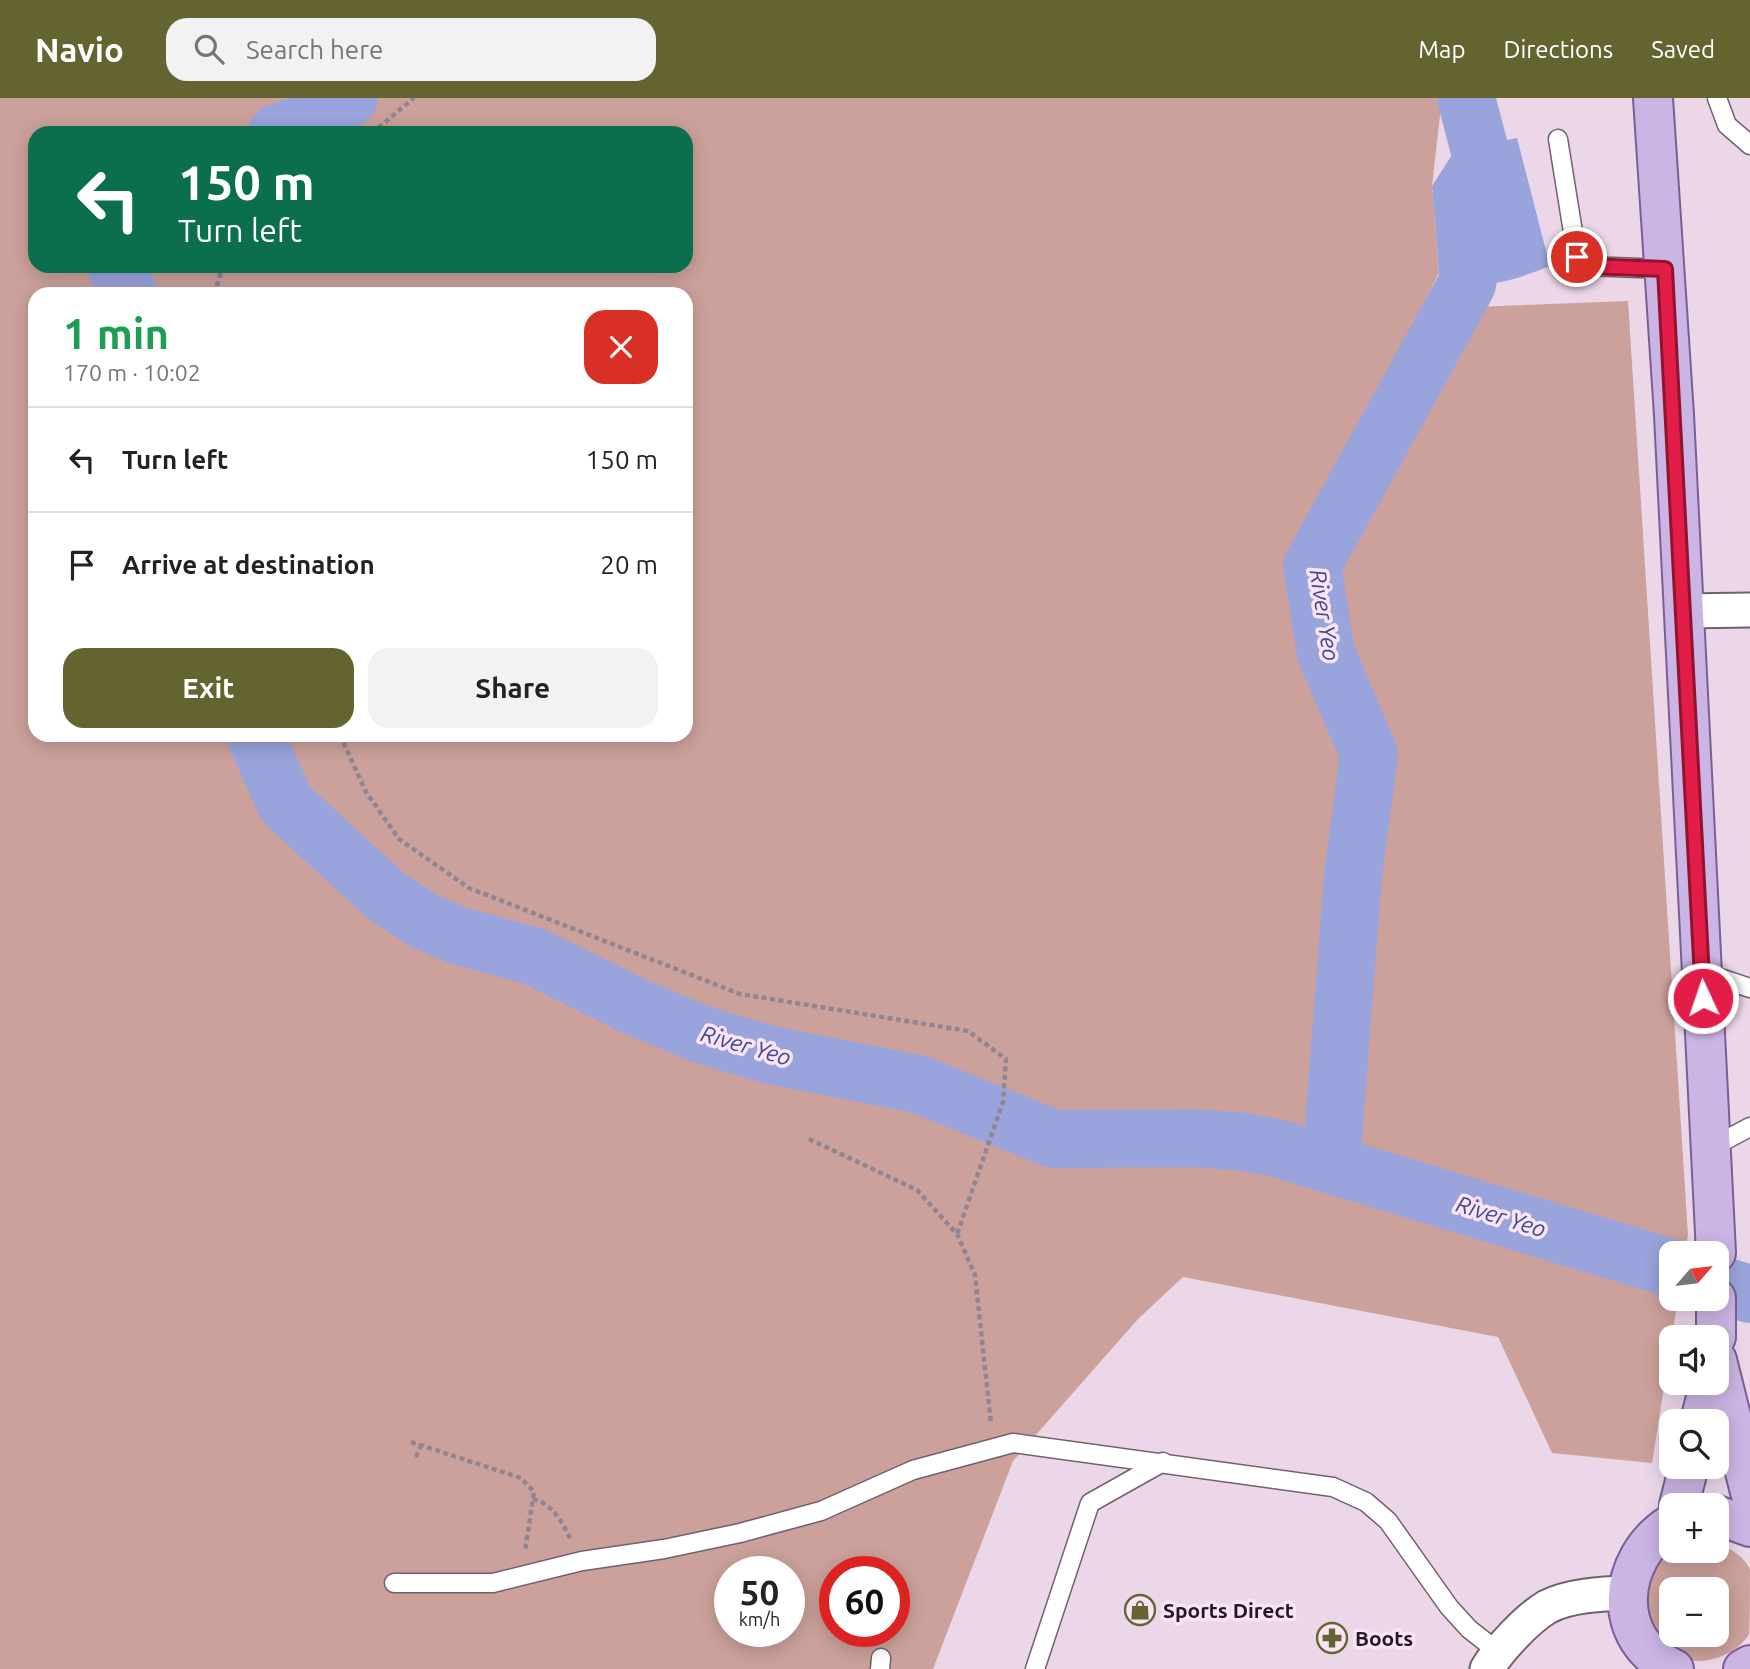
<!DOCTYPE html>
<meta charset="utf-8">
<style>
:root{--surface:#fff;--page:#f2f2f2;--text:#222;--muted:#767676;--line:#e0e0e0;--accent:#646431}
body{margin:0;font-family:Ubuntu,sans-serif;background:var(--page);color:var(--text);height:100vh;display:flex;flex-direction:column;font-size:26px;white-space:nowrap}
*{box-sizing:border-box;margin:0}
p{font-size:23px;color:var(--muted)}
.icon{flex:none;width:38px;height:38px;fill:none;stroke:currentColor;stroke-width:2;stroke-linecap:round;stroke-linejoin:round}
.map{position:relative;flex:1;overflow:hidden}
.details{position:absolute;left:28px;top:189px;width:665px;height:455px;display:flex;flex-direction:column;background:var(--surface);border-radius:21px;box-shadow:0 4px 18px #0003}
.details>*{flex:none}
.guide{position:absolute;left:28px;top:28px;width:665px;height:147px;border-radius:21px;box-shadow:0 4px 18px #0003;background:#0b6e4f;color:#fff;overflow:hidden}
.needle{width:46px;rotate:62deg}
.controls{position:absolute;left:1659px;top:1143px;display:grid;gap:14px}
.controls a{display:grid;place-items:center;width:70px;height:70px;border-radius:14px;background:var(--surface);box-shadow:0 4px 18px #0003;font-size:35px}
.speed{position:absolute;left:714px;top:1458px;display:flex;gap:14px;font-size:35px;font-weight:700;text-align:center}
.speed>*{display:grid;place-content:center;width:91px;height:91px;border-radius:50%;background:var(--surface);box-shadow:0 4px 18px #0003;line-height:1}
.speed small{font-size:18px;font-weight:400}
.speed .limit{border:10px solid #d22;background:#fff;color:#111}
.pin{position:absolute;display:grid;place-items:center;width:60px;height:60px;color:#fff;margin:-30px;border:4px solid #fff;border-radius:50%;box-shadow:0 2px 7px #0007}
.me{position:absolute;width:77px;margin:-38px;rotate:357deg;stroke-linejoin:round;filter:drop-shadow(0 0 5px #0008)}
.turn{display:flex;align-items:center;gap:24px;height:147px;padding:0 35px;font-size:32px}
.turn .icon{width:91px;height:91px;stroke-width:2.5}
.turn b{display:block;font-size:49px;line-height:60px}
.round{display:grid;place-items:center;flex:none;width:74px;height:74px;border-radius:21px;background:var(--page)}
.overview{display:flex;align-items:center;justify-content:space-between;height:119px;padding:0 35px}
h1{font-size:42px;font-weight:700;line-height:52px;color:#1e9e55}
.primary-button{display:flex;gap:14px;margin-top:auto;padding:14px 35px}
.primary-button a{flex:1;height:80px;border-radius:21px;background:var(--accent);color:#fff;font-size:28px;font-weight:700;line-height:80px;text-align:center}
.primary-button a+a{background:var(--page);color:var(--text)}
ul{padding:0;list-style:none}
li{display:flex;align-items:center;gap:21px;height:105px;padding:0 35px;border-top:2px solid var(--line)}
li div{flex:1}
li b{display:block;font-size:26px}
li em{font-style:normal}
header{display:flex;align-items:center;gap:42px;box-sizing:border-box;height:98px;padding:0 35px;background:var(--accent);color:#fff}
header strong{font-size:33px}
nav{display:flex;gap:38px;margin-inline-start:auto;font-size:24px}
.search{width:490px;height:63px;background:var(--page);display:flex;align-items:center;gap:18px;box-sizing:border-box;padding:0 24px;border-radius:21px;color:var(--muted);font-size:26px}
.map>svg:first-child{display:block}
.green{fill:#cca19b;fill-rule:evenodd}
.water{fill:#9aa4dc}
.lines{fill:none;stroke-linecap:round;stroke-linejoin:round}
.river{stroke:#9aa4dc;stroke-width:58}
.lane-casing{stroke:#72606f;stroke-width:21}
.street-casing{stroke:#72606f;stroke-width:37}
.primary-casing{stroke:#795f95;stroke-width:42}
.path{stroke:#928490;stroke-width:4.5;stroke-dasharray:5 3.5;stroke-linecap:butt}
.lane{stroke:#fff;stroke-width:18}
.street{stroke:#fff;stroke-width:33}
.primary{stroke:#cbb5e5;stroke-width:38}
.route-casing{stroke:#92132f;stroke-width:18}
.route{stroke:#e11d48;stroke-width:12}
.labels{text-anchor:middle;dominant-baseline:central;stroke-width:7;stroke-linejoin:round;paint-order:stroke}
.poi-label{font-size:21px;font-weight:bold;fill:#231b21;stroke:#f9e4f5;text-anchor:start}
.water-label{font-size:23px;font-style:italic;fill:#43498e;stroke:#f9e4f5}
</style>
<header>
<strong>Navio</strong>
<div class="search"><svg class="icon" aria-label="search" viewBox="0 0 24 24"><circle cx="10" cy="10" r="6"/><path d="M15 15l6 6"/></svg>Search here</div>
<nav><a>Map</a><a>Directions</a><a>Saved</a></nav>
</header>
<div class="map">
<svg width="1750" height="1571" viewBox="0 0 1750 1571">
<rect width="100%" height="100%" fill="#ebd7e8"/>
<path class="green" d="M0 0H1442L1432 88 1439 175 1421 211 1628 203 1688 1137 1685 1155H1671V1200L1678 1201 1652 1365 1552 1355 1498 1239 1183 1179 1138 1221 1013 1363 933 1571H0ZM35 35H686V168H35ZM35 196H686V637H35ZM730 1474H789V1533H730ZM835 1474H894V1533H835Z
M1717 1446C1728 1449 1746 1459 1750 1472 1750 1479 1750 1531 1749 1536 1737 1557 1703 1569 1682 1560 1671 1555 1661 1545 1651 1538 1645 1494 1633 1480 1671 1450L1717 1452ZM1671 1491H1717V1536H1671Z"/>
<path class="water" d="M1517 40 1550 168C1505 185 1485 194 1439 175L1432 88 1455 52Z"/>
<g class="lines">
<path class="river" d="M277 35 315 22 349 0
M116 168 129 196
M255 637 286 706 386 798 424 823 459 838 533 858 638 910 703 937 770 957 918 986 1054 1041 1194 1040 1244 1044 1276 1050 1671 1170
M1331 1067 1353 778 1369 656 1326 555 1312 468 1467 186 1484 68 1466 0
M1717 1186 1750 1196"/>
<g class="lane-casing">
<path id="lane" d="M1717 0 1727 27 1750 47
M1558 41 1577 159 1586 168 1665 171
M1702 874 1750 890
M1712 1049 1750 1029
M394 1485H493L582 1463 664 1451 740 1435 821 1413 913 1372 1013 1345 1333 1389 1366 1404 1388 1423 1449 1509 1469 1531 1497 1553
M880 1571 881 1560
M1035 1571 1090 1405 1163 1364"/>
</g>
<g class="street-casing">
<path id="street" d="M1683 513 1750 512
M1487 1571C1499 1551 1527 1521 1547 1509 1570 1497 1602 1496 1627 1495"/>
</g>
<g class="primary-casing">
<path id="primary" d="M1653 0 1674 317 1716 1155
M1716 1239V1200
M1717 1262 1750 1394
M1700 1323 1710 1284
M1679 1407 1689 1368
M1717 1417 1750 1429
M1671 1426C1617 1460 1609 1542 1674 1571
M1743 1571 1750 1567"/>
</g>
<path class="path" d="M372 35 414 0
M214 196 223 168
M340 637 366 694 399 741 469 790 740 896 968 933 1006 961 1003 1004 957 1136
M809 1041 917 1092 957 1136 975 1177 991 1326
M411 1344 521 1380 534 1394 525 1453
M416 1359 421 1347
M533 1401C552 1405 563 1425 571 1442"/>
<use href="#lane" class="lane"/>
<use href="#street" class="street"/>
<use href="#primary" class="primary"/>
</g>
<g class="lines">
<g class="route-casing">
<path id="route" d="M1577 159 1586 168 1665 171 1703 900"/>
</g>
<use href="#route" class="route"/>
</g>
<defs>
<g id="shop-ring" transform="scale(1.575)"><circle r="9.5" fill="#f9e4f5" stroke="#646431" stroke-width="1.5"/><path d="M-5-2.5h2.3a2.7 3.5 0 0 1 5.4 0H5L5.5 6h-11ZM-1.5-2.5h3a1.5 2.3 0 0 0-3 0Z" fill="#646431"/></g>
<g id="pharmacy-ring" transform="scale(1.575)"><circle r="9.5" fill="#f9e4f5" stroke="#646431" stroke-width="1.5"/><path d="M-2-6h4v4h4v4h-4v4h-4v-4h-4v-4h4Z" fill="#646431"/></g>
</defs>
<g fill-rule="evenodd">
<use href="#shop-ring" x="1140" y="1512"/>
<use href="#pharmacy-ring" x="1332" y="1540"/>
</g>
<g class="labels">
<g class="poi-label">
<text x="1163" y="1512">Sports Direct</text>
<text x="1355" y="1540">Boots</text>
</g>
<g class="water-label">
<text transform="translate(1325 517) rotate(81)">River Yeo</text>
<text transform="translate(746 947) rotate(16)">River Yeo</text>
<text transform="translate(1501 1118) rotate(17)">River Yeo</text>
</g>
</g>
</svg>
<div class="controls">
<a><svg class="needle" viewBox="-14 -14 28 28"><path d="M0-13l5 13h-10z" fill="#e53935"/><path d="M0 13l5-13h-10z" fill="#767676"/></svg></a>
<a><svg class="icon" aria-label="sound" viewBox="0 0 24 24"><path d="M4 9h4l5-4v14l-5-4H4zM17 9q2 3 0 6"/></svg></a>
<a><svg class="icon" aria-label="search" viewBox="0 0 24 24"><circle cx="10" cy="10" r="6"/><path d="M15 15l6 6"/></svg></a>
<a>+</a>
<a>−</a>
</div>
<div class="speed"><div>50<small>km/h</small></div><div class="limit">60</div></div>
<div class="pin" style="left:1577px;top:159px;background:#d93025"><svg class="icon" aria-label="arrive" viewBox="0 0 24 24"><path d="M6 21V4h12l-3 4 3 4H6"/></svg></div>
<svg class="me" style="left:1703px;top:900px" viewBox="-20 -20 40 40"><circle r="17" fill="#e11d48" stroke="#fff" stroke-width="3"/><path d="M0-11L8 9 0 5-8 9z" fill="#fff"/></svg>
<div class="guide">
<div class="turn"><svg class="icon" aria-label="left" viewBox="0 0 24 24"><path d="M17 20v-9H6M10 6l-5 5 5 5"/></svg><div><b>150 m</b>Turn left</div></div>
</div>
<section class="details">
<div class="overview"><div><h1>1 min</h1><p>170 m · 10:02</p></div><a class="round" style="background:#d93025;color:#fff"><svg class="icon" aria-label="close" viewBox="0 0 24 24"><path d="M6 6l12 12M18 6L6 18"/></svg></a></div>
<ul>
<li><svg class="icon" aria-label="left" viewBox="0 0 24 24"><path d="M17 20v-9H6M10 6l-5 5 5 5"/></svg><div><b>Turn left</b></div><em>150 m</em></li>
<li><svg class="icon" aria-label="arrive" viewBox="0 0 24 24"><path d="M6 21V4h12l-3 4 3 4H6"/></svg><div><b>Arrive at destination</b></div><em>20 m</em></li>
</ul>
<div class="primary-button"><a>Exit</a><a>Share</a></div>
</section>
</div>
